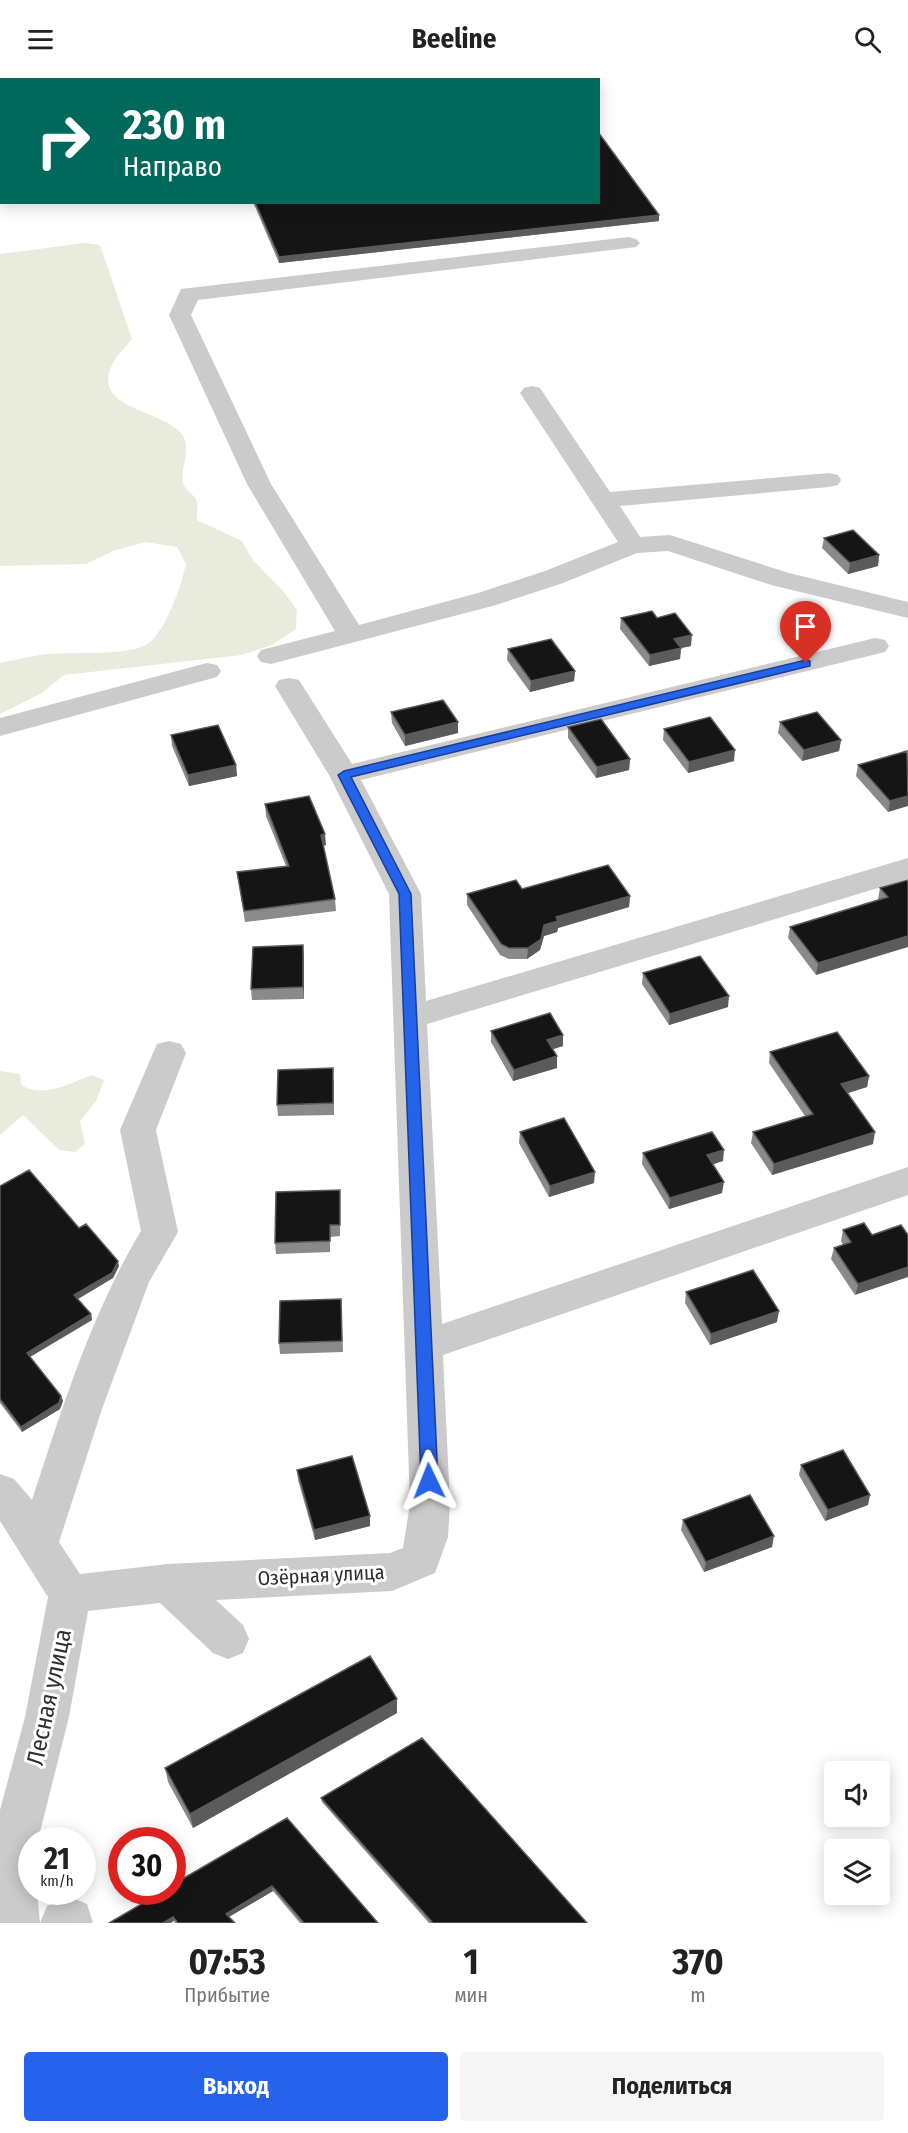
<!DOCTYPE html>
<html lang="ru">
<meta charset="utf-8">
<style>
:root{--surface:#fff;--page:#f6f6f6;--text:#222;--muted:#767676;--accent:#2563eb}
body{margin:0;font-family:"Fira Sans Condensed",sans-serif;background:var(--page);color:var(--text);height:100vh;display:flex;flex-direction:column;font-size:22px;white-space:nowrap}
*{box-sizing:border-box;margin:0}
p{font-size:20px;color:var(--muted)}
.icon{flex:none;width:33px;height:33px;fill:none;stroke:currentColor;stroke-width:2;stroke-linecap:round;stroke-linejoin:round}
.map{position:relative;height:1845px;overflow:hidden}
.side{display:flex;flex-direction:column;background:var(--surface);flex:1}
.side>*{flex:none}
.top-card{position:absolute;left:0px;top:0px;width:600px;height:126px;box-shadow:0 3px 15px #0003;background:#00695c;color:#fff;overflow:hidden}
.controls{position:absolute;left:824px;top:1683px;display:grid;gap:12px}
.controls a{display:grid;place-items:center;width:66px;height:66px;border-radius:6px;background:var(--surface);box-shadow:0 3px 15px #0003;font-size:30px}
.speed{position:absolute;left:18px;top:1749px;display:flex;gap:12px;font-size:30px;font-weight:700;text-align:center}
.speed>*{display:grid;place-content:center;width:78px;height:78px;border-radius:50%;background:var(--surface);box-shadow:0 3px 15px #0003;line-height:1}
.speed small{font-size:15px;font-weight:400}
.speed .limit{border:9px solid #d22;background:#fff;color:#111}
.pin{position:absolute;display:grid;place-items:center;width:51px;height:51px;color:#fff;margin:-62px -26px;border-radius:50% 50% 50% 0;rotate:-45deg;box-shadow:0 0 6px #0007}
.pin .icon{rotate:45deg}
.me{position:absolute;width:66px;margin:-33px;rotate:358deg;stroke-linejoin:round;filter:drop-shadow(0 0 4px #0008)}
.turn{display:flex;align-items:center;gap:21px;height:126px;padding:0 24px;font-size:27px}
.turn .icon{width:78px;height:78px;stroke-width:2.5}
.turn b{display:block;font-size:42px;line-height:51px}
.eta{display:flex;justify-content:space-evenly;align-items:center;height:102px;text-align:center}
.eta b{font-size:36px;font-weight:700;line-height:42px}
.action{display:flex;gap:12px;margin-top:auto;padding:12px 24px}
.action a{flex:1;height:69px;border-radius:6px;background:var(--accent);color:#fff;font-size:24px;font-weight:700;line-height:69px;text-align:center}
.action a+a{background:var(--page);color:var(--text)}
header{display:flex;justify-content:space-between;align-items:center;height:78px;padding:0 24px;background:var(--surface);font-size:27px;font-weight:700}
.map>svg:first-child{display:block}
.green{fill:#e9ecdc}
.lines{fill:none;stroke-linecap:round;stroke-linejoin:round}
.minor{fill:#cbcbcb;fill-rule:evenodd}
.wall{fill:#8a8a8a}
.shaded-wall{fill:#5b5b5b}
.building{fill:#151515;stroke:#5b5b5b;stroke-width:1.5}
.route{fill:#2563eb;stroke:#184099;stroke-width:1.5}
.labels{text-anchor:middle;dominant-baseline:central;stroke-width:6;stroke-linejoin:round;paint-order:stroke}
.street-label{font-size:20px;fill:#2e2e2e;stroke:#fff}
.near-street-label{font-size:24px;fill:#2e2e2e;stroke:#fff}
</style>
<header><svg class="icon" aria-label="menu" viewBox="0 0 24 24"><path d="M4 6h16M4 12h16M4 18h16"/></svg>Beeline<svg class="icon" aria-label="search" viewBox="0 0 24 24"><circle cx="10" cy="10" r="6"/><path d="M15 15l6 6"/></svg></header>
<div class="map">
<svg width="908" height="1845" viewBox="0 0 908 1845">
<rect width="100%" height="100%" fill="#fff"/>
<path class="green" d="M85 165 100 167 132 261C126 269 116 278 112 287 91 331 160 331 181 355 193 369 180 389 183 405 185 412 194 416 197 423 198 428 197 436 197 442L242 463 252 481 284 514 297 532 296 551 272 567 242 577 64 597 42 615 0 636V585C16 582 33 577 50 576 72 574 133 578 149 565 167 550 181 508 186 486L177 469 145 464 113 473 86 486 0 488V176Z
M0 993 20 996 21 1007C43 1021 70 1005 92 997L104 1002 96 1023 80 1043 85 1066 75 1074 59 1072 23 1037 0 1057Z"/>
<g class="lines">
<path class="minor" d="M102 0H120V2H102Z
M0 95H2V107H0Z
M629 159 636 161 640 165 636 169 198 222 191 237 271 406 359 547 478 515 545 493 618 464 520 315 524 310 532 308 540 310 610 414 829 395 838 397 841 402 838 407 829 409 620 428 640 459 670 457 789 495 908 524V540L771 507 668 473 637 475 563 505 496 527 271 586 261 584 257 578 261 572 335 553 247 406 169 237 181 211Z
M875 560 885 562 889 568 885 574 361 702 421 816 426 923 908 780V801L427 946 442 1246 908 1089V1117L443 1277 450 1426 448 1459 435 1495 392 1513 216 1522 243 1547 249 1561 243 1575 228 1581 213 1575 160 1525 88 1533 69 1639 38 1762H32V1814H37L40 1845H0V1732L25 1639 48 1519 0 1443V1396L14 1401 32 1422C62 1331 91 1236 141 1153L120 1052 157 966 169 963 181 966 186 975 156 1052 178 1154 149 1204 102 1331 59 1464 80 1496 168 1486 390 1475 403 1470 410 1426 389 816 329 697 275 608 279 602 289 600 299 602 352 686Z
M207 585 217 587 221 593 217 599 0 658V640Z
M70 1819 87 1826 93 1845H40L47 1828Z"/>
</g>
<path class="wall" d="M253 124H598L659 143 279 185Z
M824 460 879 477 878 488 848 496 822 470Z
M621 540H657L691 568 681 570 680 581 649 588 620 551Z
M508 571 575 593 574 603 530 614 507 582Z
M391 634 458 644V655L405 668 392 645Z
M780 644 841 662 839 673 802 683 778 655Z
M568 649 630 681 629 692 596 700 568 660Z
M664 651 734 683 688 695 663 662Z
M171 657 236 687 237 698 189 708 172 668Z
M907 673 888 734 856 698 858 687Z
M265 726 326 767 323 768 335 821 336 833 245 844 237 794 286 788 266 738Z
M908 802 816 897 788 860 790 849 879 822 878 821 880 810Z
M522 811 630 818 629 829 558 850 557 854 544 858 540 872 527 881H509L500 877 467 827V816Z
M304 878V921L252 922 251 911Z
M643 895 728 929 669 947 642 906Z
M491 953 563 957V968L553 971 557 978V990L513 1003 491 964Z
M770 974 869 998 867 1009 847 1015 873 1066 772 1097 751 1065 753 1054 805 1038 769 985Z
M334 1002V1037L278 1038 277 1027Z
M520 1054 594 1105 549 1119 519 1065Z
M643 1075 723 1083 712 1086 722 1115 669 1131 642 1086Z
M0 1108 79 1150 119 1188 113 1200 78 1221 91 1236 92 1242 30 1279 61 1318 63 1323 60 1331 22 1354 0 1325Z
M340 1112V1158L330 1159V1174L276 1176 275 1165Z
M843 1152 872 1157 855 1217 831 1181 834 1170 843 1167 841 1163Z
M686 1214 777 1244 710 1267 685 1225Z
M341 1221 343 1274 280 1276 279 1265Z
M801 1387 868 1427 825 1443 799 1397Z
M297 1392 370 1448 315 1462 298 1402Z
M683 1442 772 1469 704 1494 681 1452Z
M397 1621V1635L193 1750 168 1704 165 1690Z
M321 1720 587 1845H429L322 1724Z
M287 1740 378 1845H300L273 1813 229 1839 235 1845H175L174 1843 109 1845Z"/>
<path class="shaded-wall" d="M659 137V143L279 185V179Z
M879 477 878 488 848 496 850 485Z
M692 557 691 568 681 570 680 581 649 588 650 577 674 561Z
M575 593 574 603 530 614 531 603Z
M458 644V655L405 668V657Z
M841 662 839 673 802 683 804 672Z
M735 672 734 683 688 695 689 684Z
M630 681 629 692 596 700 597 689Z
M236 687 237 698 189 708 188 697Z
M908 718V728L888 734 890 723Z
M325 756 326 767 322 768 321 757Z
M630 818 629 829 558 850 557 854 544 858 540 872 527 881 528 870 544 847 556 839Z
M908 858V869L816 897 818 885Z
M303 867 304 878V921L303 909Z
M729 918 728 929 669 947 670 936Z
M563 957V968L547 973V962Z
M557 978V990L513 1003 514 992Z
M869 998 867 1009 839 1018 841 1006Z
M875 1054 873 1066 772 1097 774 1086Z
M724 1072 723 1083 705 1089 707 1077Z
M595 1094 594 1105 549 1119 550 1108Z
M724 1104 722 1115 669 1131 670 1120Z
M118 1183 119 1188 113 1200 76 1222 74 1217Z
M908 1189V1199L855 1217 858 1206Z
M779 1233 777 1244 710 1267 711 1256Z
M91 1236 92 1242 28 1280 27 1275Z
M61 1318 63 1323 60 1331 22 1354 21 1349Z
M870 1417 868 1427 825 1443 828 1432Z
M370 1438V1448L315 1462 314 1452Z
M774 1458 772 1469 704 1494 706 1484Z
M397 1621V1635L193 1750 190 1736Z
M272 1808 273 1813 227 1840 226 1836Z
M173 1839 174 1843 171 1845H163Z"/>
<path class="building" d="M149 0H202V2H148L150 1Z
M518 0H559L560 2H503Z
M598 54 659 137 279 179 255 124H598Z
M853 452 879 477 850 485 824 460Z
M652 533 657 540 675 535 692 557 674 561 681 570 650 577 621 540Z
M551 561 575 593 531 603 508 571Z
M443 622 458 644 405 657 391 634Z
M817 634 841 662 804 672 780 644Z
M710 639 735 672 689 684 664 651Z
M601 641 630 681 597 689 568 649Z
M218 647 236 687 188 697 171 657Z
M907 673 908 718 890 723 858 687Z
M309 718 325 756 321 757 335 821 244 833 237 794 289 788 265 726Z
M608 787 630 818 556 839 558 843 544 847 541 861 528 870H509L501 866 467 816 516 802 522 811Z
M908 802V858L818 885 790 849 888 819 880 810Z
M303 867V909L251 911 253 869Z
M700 878 729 918 670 936 643 895Z
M550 935 563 957 547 962 557 978 514 992 491 953Z
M837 954 869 998 841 1006 875 1054 774 1086 753 1054 813 1036 770 974Z
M333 990V1025L277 1027 278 992Z
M564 1040 595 1094 550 1108 520 1054Z
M712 1054 724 1072 707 1077 724 1104 670 1120 643 1075Z
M29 1092 79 1150 86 1146 118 1183 112 1195 74 1217 91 1236 27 1275 61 1318 59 1325 21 1349 0 1321V1108Z
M340 1112V1147H330V1163L275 1165 276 1114Z
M864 1145 872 1157 901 1147 908 1157V1189L858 1206 834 1170 851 1164 843 1152Z
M753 1192 779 1233 711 1256 686 1214Z
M341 1221 342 1263 279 1265 280 1223Z
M843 1372 870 1417 828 1432 801 1387Z
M352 1378 370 1438 314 1452 297 1392Z
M750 1417 774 1458 706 1484 683 1442Z
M370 1578 397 1621 190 1736 165 1690Z
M422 1660 587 1845H433L321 1720Z
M287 1740 378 1845H304L272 1808 226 1836 235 1845H178L173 1839 163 1845H109L162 1814H172V1807Z"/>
<path class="route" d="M806 582 810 583V588L351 699 411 816 438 1403 435 1408 429 1410 424 1408 421 1403 399 816 338 697 344 693Z"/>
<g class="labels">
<g class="street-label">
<text transform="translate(321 1497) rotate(-3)">Озёрная улица</text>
</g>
<g class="near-street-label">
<text transform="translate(49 1619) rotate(-78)">Лесная улица</text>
</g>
</g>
</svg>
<div class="controls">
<a><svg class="icon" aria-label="sound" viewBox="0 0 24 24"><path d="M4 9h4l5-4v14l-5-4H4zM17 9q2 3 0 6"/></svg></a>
<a><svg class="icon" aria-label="layers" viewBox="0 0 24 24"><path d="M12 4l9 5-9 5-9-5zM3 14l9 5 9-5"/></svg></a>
</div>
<div class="speed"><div>21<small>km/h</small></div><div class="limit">30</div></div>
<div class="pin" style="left:806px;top:585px;background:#d93025"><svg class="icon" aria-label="arrive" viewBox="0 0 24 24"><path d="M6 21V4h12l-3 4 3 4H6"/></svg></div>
<svg class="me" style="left:429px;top:1403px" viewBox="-20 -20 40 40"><path d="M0-17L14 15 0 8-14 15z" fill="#2563eb" stroke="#fff" stroke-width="4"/></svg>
<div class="top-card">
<div class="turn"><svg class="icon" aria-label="right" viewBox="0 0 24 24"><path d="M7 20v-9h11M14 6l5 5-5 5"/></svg><div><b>230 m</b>Направо</div></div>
</div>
</div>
<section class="side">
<div class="eta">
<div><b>07:53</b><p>Прибытие</p></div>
<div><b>1</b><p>мин</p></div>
<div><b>370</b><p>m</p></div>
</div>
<div class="action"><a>Выход</a><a>Поделиться</a></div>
</section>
